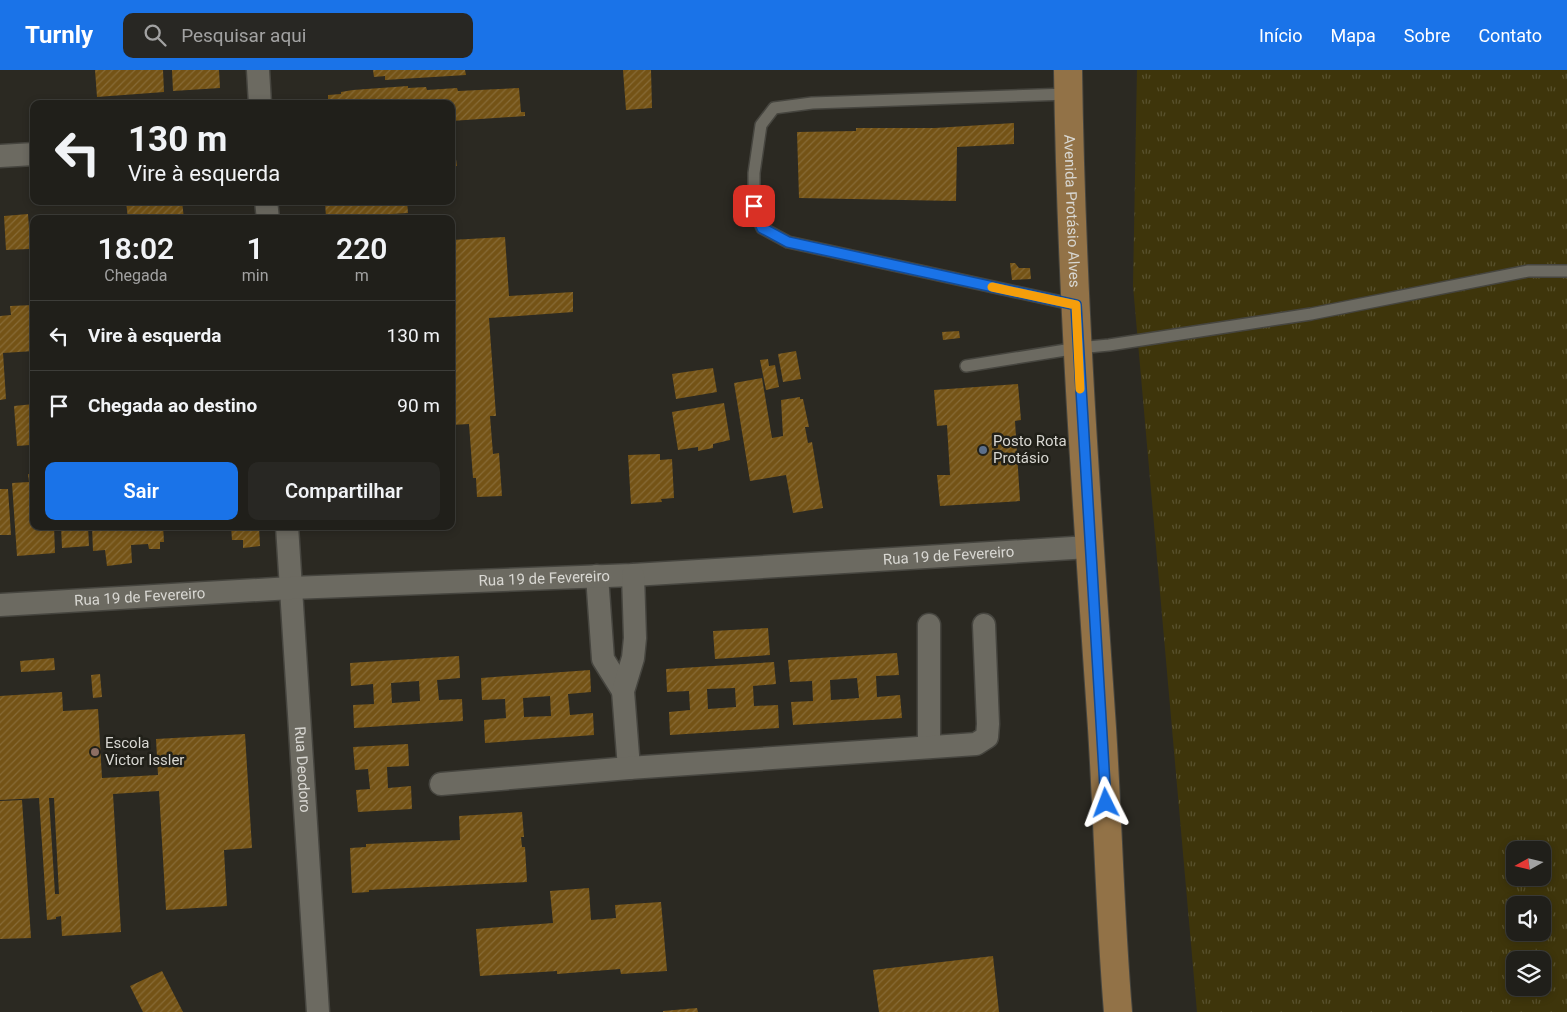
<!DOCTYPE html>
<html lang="pt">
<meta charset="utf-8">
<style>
:root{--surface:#201f1a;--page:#282723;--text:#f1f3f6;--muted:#a2a2a2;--line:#3d3d39;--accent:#1a73e8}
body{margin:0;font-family:Roboto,sans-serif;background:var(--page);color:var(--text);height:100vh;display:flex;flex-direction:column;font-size:19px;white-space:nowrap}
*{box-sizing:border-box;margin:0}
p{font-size:16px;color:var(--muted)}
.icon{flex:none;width:28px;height:28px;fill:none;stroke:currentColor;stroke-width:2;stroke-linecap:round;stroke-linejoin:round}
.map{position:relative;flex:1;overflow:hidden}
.details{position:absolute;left:30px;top:145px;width:425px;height:315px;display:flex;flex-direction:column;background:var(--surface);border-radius:10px;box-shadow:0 2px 8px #0003,0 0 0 1px var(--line)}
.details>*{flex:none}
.banner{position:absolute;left:30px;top:30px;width:425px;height:105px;border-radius:10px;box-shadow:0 2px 8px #0003,0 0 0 1px var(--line);background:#201f1a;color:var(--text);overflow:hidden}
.needle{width:32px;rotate:262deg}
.controls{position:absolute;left:1506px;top:771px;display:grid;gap:10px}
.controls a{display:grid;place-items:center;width:45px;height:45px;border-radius:10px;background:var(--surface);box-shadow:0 2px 8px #0003,0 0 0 1px var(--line);font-size:25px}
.pin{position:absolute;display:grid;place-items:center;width:42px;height:42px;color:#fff;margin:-21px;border-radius:10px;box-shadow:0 2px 8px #0006}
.me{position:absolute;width:55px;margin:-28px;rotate:357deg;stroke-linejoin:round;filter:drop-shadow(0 0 4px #0008)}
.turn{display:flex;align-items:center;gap:18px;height:105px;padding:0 15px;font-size:22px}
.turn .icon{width:65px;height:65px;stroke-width:2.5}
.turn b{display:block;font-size:35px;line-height:42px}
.eta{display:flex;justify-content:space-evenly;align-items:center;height:85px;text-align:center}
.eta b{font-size:30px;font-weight:600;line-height:35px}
.primary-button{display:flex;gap:10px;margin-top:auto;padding:10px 15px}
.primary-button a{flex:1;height:58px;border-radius:10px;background:var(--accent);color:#fff;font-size:20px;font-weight:600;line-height:58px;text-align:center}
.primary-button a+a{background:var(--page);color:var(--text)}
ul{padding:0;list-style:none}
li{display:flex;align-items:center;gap:15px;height:70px;padding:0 15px;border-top:1px solid var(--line)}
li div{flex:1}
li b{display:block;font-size:19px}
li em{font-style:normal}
header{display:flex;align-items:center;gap:30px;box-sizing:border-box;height:70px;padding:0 25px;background:var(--accent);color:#fff}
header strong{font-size:24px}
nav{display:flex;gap:28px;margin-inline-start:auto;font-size:18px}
.search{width:350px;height:45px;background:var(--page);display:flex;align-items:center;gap:12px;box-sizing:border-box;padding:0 18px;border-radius:10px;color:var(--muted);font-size:19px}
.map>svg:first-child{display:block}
.grass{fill:url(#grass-tufts);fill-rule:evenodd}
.building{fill:url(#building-hatch);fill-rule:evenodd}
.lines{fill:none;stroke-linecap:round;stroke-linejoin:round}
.lane-casing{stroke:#46453f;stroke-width:14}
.street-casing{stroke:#46453f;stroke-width:25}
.primary-casing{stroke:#46453f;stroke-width:30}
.lane{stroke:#6c6a61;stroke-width:11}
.street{stroke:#6c6a61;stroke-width:22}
.primary{stroke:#927247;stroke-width:28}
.route-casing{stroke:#114b97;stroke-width:12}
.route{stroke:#1a73e8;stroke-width:9}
.slow{stroke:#f59e0b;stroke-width:9}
.service-dot{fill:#5c6f8a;stroke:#212019;stroke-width:2}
.education-dot{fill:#8d6e63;stroke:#212019;stroke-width:2}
.labels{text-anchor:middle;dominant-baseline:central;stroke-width:5;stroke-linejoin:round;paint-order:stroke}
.street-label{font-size:15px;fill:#d8d7d2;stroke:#212019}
.poi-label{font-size:15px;fill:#d8d7d2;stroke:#212019;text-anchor:start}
</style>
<header>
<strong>Turnly</strong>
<div class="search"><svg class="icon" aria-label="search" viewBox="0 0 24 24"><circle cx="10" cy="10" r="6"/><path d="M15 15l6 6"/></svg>Pesquisar aqui</div>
<nav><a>Início</a><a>Mapa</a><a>Sobre</a><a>Contato</a></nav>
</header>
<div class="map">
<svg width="1567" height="942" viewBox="0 0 1567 942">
<defs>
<pattern id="grass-tufts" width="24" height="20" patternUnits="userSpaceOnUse" patternTransform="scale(1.25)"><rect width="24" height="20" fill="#3e350b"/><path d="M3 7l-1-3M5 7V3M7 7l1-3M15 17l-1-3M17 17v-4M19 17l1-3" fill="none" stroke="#59522e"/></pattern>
<pattern id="building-hatch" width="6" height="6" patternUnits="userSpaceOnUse" patternTransform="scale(1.25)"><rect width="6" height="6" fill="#745316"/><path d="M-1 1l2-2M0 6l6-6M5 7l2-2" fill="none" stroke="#876b37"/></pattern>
</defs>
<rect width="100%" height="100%" fill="#2b2922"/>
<path class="grass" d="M1137 0H1567V942H1197L1133 216ZM1515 780H1542V808H1515ZM1515 835H1542V862H1515ZM1515 890H1542V918H1515Z"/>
<path class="building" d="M95 0H163L164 22 97 27Z
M172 0H219L220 18 173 21Z
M373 0H465L466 5 385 10V6L374 7Z
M623 0H651L652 38 626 40Z
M408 16V18L426 17 427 20 457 18 458 21 519 18 521 42H525V46L451 51V34H403V32L401 34H328V25L341 24V22L353 20Z
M1014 53V74L957 77 956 131 799 128 797 62 856 61V58H935Z
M451 62H452L457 96H451Z
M126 131H182L184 149H128Z
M325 131H407L408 143 326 148Z
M28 144 30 172H29V179L6 180 4 146Z
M505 167 509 226 573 222V242L489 248 496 346H490L493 384 499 383 502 426 477 427 476 408H473L469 354 451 355V170Z
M1010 193H1015L1019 198H1030L1031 209 1012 210Z
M34 235V281L3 283 6 329 0 330V246L11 245 10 236Z
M959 261 960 268 943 270 942 262Z
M796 281 801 309 783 312 778 284Z
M768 289 769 296 775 295 779 317 766 320 760 290Z
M713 298 717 322 676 329 672 304Z
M762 308 772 368 783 366 781 330 800 327V329H803L809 357H805L808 373 812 372 823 438 793 443 786 405 750 411 734 313Z
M1018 314 1021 350 1015 351 1020 431 940 436 937 405H950L947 355 937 356 934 320Z
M724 333 730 370 713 374V378L698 381V377L678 380 672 342Z
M34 334V396H32L30 375 17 376 14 336Z
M660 384V390L672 389 674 428 661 429 662 432 631 434 628 385Z
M28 404H34V456H54L55 483 17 486 12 413 29 412Z
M0 419H8L11 465H0Z
M61 456H88L89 476 62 478Z
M92 456H163L164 472H160V479H149L148 474 131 475 132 493 107 496 105 480 93 481Z
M231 456H259L260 476 243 478V470H232Z
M768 558 770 585 715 589 713 561Z
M897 583 899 605 876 606 877 627 900 625 902 648 793 655 791 632 813 631 812 611 790 612 788 590ZM857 608 859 628 831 630 830 610Z
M459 586 460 608 437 610 439 630 462 629 463 651 354 658 353 635 374 634 373 614 351 616 350 593ZM419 611 420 631 392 633 391 613Z
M54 588 55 600 21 602 20 591Z
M774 592 776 614 753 616 754 636 778 635 779 658 670 665 669 642 690 640 689 621 667 622 666 599ZM735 618 736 637 708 639 707 619Z
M590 600 591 622 568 624 570 645 593 643 594 665 485 673 484 650 506 648 505 629 482 630 481 608ZM550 626 551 646 524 647 523 628Z
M100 604 102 627 93 628 91 605Z
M62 622 63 641 98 639 102 708 158 705 156 669 245 664 252 778 224 780 227 836 166 840 159 721 113 724 121 862 62 866 61 846 56 847V849L47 850 39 728 0 730V626ZM49 728H54L59 824H55Z
M408 674 409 696 387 697 388 718 411 716 412 739 358 742 356 720 370 719 368 699 355 700 353 677Z
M22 730 31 868 0 869V731Z
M522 742 524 767H521L522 777H525L527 812 369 820V822L352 823 350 778 366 777V774L460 770 459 746Z
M589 818 591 850 616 848 615 835 661 832 667 901 621 904 620 899 557 904V901L480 906 476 859 553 853 550 821Z
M993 886 999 942H879L873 900Z
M162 901 183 942H143L130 916Z
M697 938 698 942H663V941Z"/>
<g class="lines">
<g class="lane-casing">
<path id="lane" d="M1068 24 812 33 774 38 761 55 754 103V136L762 158 788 172 1076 235
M966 296 1078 278 1109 275 1311 244 1528 201H1567"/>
</g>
<g class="street-casing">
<g id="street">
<path d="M258 0 260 34"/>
<path d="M0 86 34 84"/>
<path d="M266 131 268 149"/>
<path id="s1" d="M287 456 318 942"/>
<path d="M597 506 603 589 623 621"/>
<path id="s2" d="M0 535 291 518 633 505 1089 477"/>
<path d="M929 555V677"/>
<path d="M629 698 623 621 633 588 635 568 633 505"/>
<path d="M441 714 629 698 976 674 987 667 988 654 984 555"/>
</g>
</g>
<g class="primary-casing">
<g id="primary">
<path id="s3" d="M1068 0C1071 220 1087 439 1102 658 1108 753 1110 847 1118 942"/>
</g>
</g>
<use href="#lane" class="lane"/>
<use href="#street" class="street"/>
<use href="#primary" class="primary"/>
</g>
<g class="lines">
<g class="route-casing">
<path id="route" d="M754 136 762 158 788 172 1076 235 1106 733"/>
</g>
<use href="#route" class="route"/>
<path class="slow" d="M992 217 1076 235 1080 319"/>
</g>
<circle class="service-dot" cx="983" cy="380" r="5"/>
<circle class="education-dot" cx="95" cy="682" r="5"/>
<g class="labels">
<g class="street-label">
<text stroke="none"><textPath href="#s3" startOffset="141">Avenida Protásio Alves</textPath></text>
<text stroke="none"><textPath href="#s2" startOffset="950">Rua 19 de Fevereiro</textPath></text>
<text stroke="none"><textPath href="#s2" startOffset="545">Rua 19 de Fevereiro</textPath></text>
<text stroke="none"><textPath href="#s2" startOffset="140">Rua 19 de Fevereiro</textPath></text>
<text stroke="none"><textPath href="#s1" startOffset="244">Rua Deodoro</textPath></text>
</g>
<g class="poi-label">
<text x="993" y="371">Posto Rota<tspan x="993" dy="17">Protásio</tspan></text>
<text x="105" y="673">Escola<tspan x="105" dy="17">Victor Issler</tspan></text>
</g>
</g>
</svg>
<div class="controls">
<a><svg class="needle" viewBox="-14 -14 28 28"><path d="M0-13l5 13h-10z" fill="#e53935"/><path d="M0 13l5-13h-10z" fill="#a2a2a2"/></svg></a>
<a><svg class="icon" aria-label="sound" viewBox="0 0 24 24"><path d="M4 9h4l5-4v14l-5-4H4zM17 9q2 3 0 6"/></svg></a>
<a><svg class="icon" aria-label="layers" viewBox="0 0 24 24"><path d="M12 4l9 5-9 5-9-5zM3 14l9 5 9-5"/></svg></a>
</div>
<div class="pin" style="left:754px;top:136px;background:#d93025"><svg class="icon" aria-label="arrive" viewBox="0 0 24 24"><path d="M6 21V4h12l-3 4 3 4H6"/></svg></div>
<svg class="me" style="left:1106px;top:733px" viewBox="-20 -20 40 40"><path d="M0-17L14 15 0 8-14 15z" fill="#1a73e8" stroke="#fff" stroke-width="4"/></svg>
<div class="banner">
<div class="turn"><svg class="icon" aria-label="left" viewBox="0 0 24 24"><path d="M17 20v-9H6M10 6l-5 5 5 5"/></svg><div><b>130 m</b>Vire à esquerda</div></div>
</div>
<section class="details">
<div class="eta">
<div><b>18:02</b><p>Chegada</p></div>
<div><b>1</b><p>min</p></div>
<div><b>220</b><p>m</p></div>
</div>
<ul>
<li><svg class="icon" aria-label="left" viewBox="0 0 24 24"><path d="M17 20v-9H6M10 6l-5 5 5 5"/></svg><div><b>Vire à esquerda</b></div><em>130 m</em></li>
<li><svg class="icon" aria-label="arrive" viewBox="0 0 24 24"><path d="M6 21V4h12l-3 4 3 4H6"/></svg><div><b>Chegada ao destino</b></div><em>90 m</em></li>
</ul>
<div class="primary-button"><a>Sair</a><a>Compartilhar</a></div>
</section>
</div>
